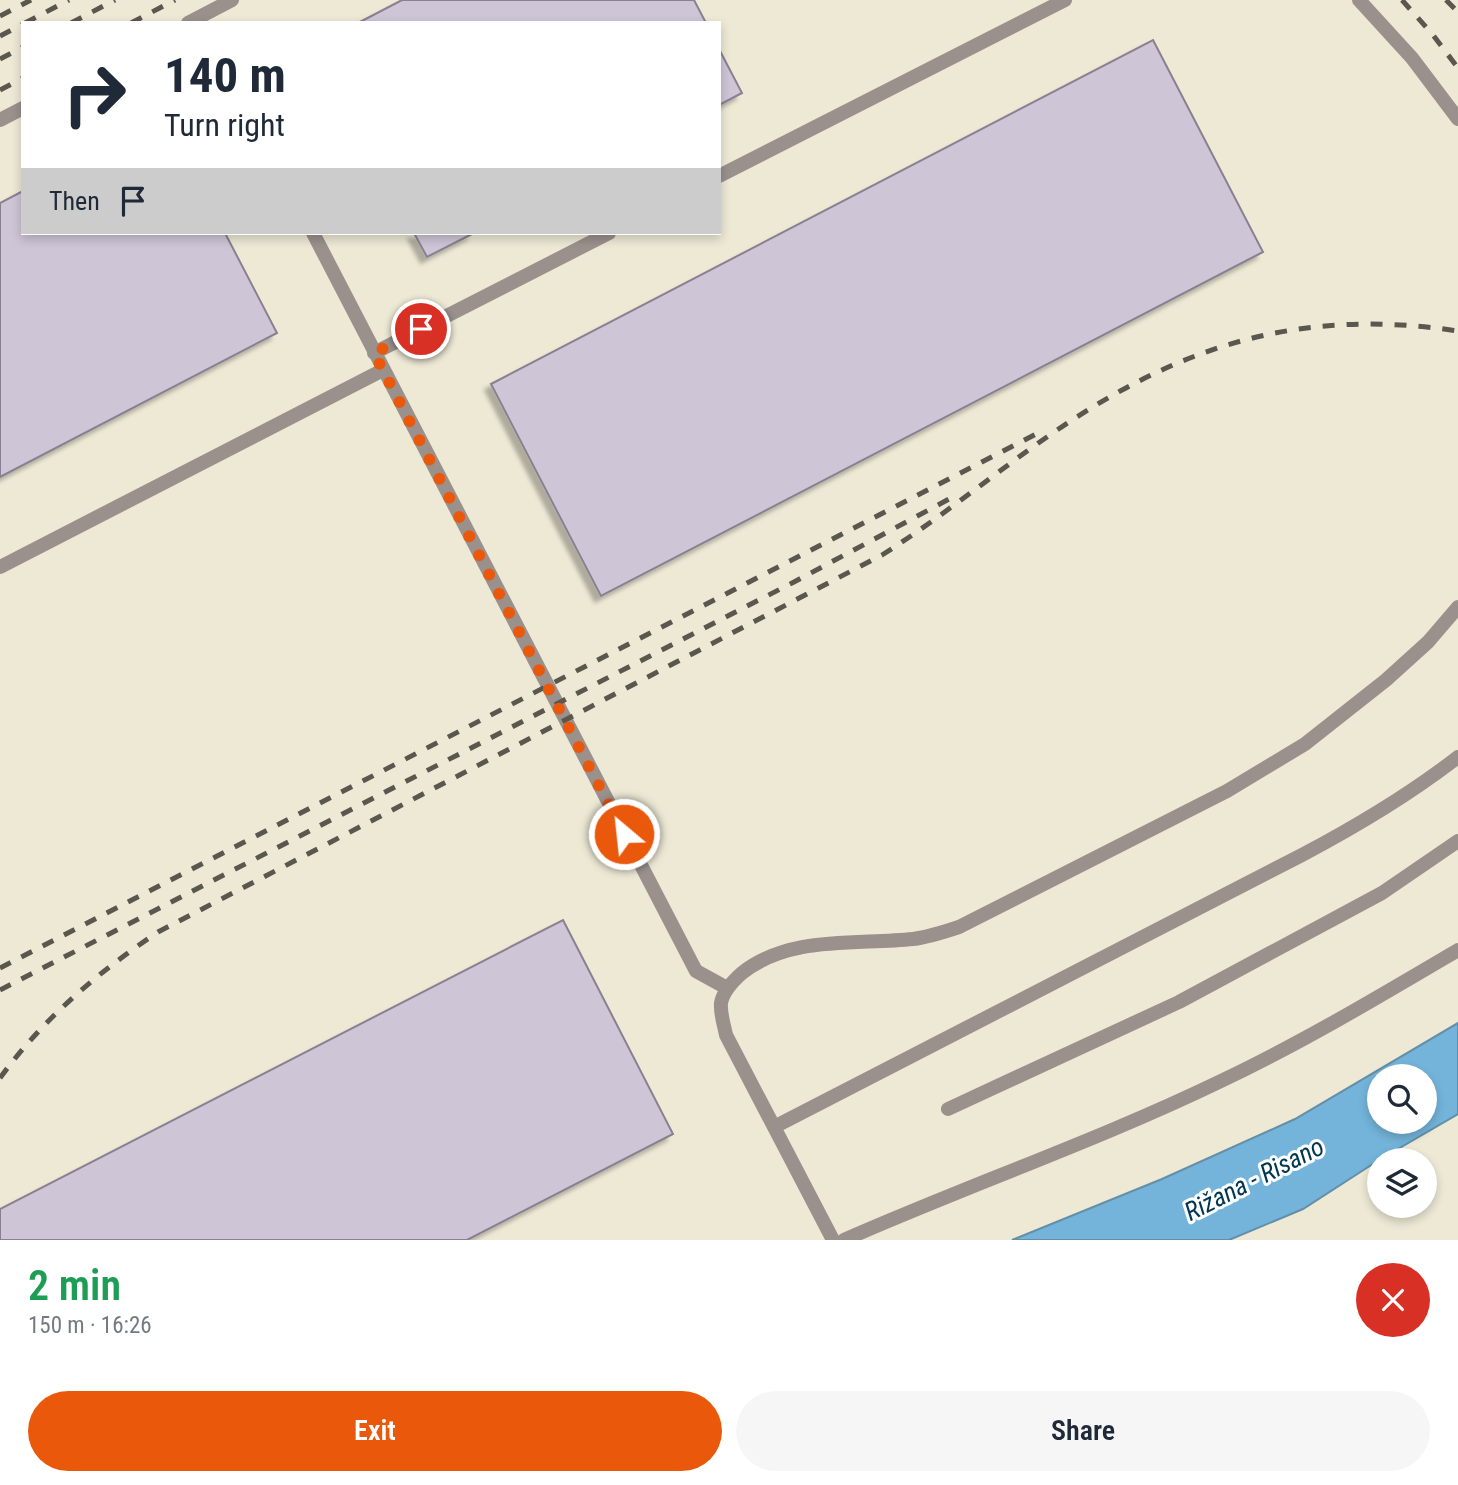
<!DOCTYPE html>
<meta charset="utf-8">
<style>
:root{--surface:#fff;--page:#f6f6f7;--text:#1f2937;--muted:#747a83;--accent:#ea580c}
body{margin:0;font-family:"Roboto Condensed",sans-serif;background:var(--page);color:var(--text);height:100vh;display:flex;flex-direction:column;font-size:26px;white-space:nowrap}
*{box-sizing:border-box;margin:0}
p{font-size:23px;color:var(--muted)}
.icon{flex:none;width:38px;height:38px;fill:none;stroke:currentColor;stroke-width:2;stroke-linecap:round;stroke-linejoin:round}
.map{position:relative;height:1240px;overflow:hidden}
.details{display:flex;flex-direction:column;background:var(--surface);flex:1}
.details>*{flex:none}
.hud{position:absolute;left:21px;top:21px;width:700px;height:214px;border-radius:0px;box-shadow:0 4px 10px #0003;background:#fff;color:var(--text);overflow:hidden}
.buttons{position:absolute;left:1367px;top:1064px;display:grid;gap:14px}
.buttons a{display:grid;place-items:center;width:70px;height:70px;border-radius:50%;background:var(--surface);box-shadow:0 4px 10px #0003;font-size:35px}
.pin{position:absolute;display:grid;place-items:center;width:60px;height:60px;color:#fff;margin:-30px;border:4px solid #fff;border-radius:50%;box-shadow:0 2px 7px #0007}
.me{position:absolute;width:77px;margin:-38px;rotate:332deg;stroke-linejoin:round;filter:drop-shadow(0 0 5px #0008)}
.turn{display:flex;align-items:center;gap:24px;height:147px;padding:0 28px;font-size:32px}
.turn .icon{width:91px;height:91px;stroke-width:2.5}
.turn b{display:block;font-size:49px;line-height:60px}
.then{display:flex;align-items:center;height:66px;padding:0 28px;background:#0003;gap:14px;font-size:26px}
.round{display:grid;place-items:center;flex:none;width:74px;height:74px;border-radius:37px;background:var(--page)}
.head{display:flex;align-items:center;justify-content:space-between;height:119px;padding:0 28px}
h1{font-size:42px;font-weight:600;line-height:52px;color:#1e9e55}
.primary-button{display:flex;gap:14px;margin-top:auto;padding:14px 28px}
.primary-button a{flex:1;height:80px;border-radius:42px;background:var(--accent);color:#fff;font-size:28px;font-weight:600;line-height:80px;text-align:center}
.primary-button a+a{background:var(--page);color:var(--text)}
.map>svg:first-child{display:block}
.water{fill:#74b4da;stroke:#638fa8;stroke-width:2;fill-rule:evenodd}
.building{fill:#cec5d6;stroke:#898091;stroke-width:2;filter:url(#shadow)}
.lines{fill:none;stroke-linecap:round;stroke-linejoin:round}
.service{stroke:#9a918d;stroke-width:14}
.minor{stroke:#9a918d;stroke-width:14}
.rail{stroke:#5a584e;stroke-width:5;stroke-dasharray:12 12;stroke-linecap:butt}
.route{stroke:#ea580c;stroke-width:12;stroke-dasharray:0 21.6}
.labels{text-anchor:middle;dominant-baseline:central;stroke-width:6;stroke-linejoin:round;paint-order:stroke}
.water-label{font-size:26px;font-style:italic;fill:#003750;stroke:#fff}
</style>
<div class="map">
<svg width="1458" height="1240" viewBox="0 0 1458 1240">
<defs>
<filter id="shadow"><feDropShadow dx="-6" dy="6" stdDeviation="2" flood-color="#0004"/></filter>
</defs>
<rect width="100%" height="100%" fill="#ede9d5"/>
<path class="water" d="M1458 1023V1114L1379 1160 1303 1209 1229 1240H1012L1162 1179 1295 1119ZM1379 1076H1424V1122H1379Z"/>
<path class="building" d="M402 0H694L706 23H358Z
M1153 40 1263 252 601 596 491 384Z
M719 49 742 93 719 105Z
M23 191V233H225L277 333 0 477V203Z
M414 233H474L427 257Z
M563 920 673 1134 467 1240H0V1209Z"/>
<g class="lines">
<path class="service" d="M719 176 1065 0
M313 233 696 971 727 988
M374 353 609 233
M0 567 383 370
M948 1109 1179 1002 1382 893 1458 841
M844 1240C969 1185 1099 1140 1221 1081 1303 1042 1380 996 1458 950"/>
<path class="minor" d="M1359 0 1412 58 1458 119
M188 23 232 0
M0 120 23 108
M774 1127 1302 855C1357 826 1409 795 1458 757
M833 1240 726 1035C724 1024 720 1014 721 1003 723 991 733 981 742 973 790 935 856 945 913 939 929 937 944 932 959 927L1227 791 1305 744 1386 680 1428 642 1458 607"/>
<path class="rail" d="M1402 0 1433 35 1458 68
M1446 0 1458 12
M0 16 31 0
M25 23 69 0
M71 23 115 0
M131 23 175 0
M0 36 23 24
M0 59 23 47
M0 90 23 78
M0 968 1042 431
M0 990 794 582 951 498
M0 1078C43 1019 98 972 158 932L882 555C939 519 991 476 1047 437 1177 346 1299 307 1458 331"/>
</g>
<g class="lines">
<path class="route" d="M421 329 374 353 624 834"/>
</g>
<g class="labels">
<g class="water-label">
<text transform="translate(1254 1179) rotate(-27)">Rižana - Risano</text>
</g>
</g>
</svg>
<div class="buttons">
<a><svg class="icon" aria-label="search" viewBox="0 0 24 24"><circle cx="10" cy="10" r="6"/><path d="M15 15l6 6"/></svg></a>
<a><svg class="icon" aria-label="layers" viewBox="0 0 24 24"><path d="M12 4l9 5-9 5-9-5zM3 14l9 5 9-5"/></svg></a>
</div>
<div class="pin" style="left:421px;top:329px;background:#d93025"><svg class="icon" aria-label="arrive" viewBox="0 0 24 24"><path d="M6 21V4h12l-3 4 3 4H6"/></svg></div>
<svg class="me" style="left:624px;top:834px" viewBox="-20 -20 40 40"><circle r="17" fill="#ea580c" stroke="#fff" stroke-width="3"/><path d="M0-11L8 9 0 5-8 9z" fill="#fff"/></svg>
<div class="hud">
<div class="turn"><svg class="icon" aria-label="right" viewBox="0 0 24 24"><path d="M7 20v-9h11M14 6l5 5-5 5"/></svg><div><b>140 m</b>Turn right</div></div>
<div class="then">Then<svg class="icon" aria-label="arrive" viewBox="0 0 24 24"><path d="M6 21V4h12l-3 4 3 4H6"/></svg></div>
</div>
</div>
<section class="details">
<div class="head"><div><h1>2 min</h1><p>150 m · 16:26</p></div><a class="round" style="background:#d93025;color:#fff"><svg class="icon" aria-label="close" viewBox="0 0 24 24"><path d="M6 6l12 12M18 6L6 18"/></svg></a></div>
<div class="primary-button"><a>Exit</a><a>Share</a></div>
</section>
